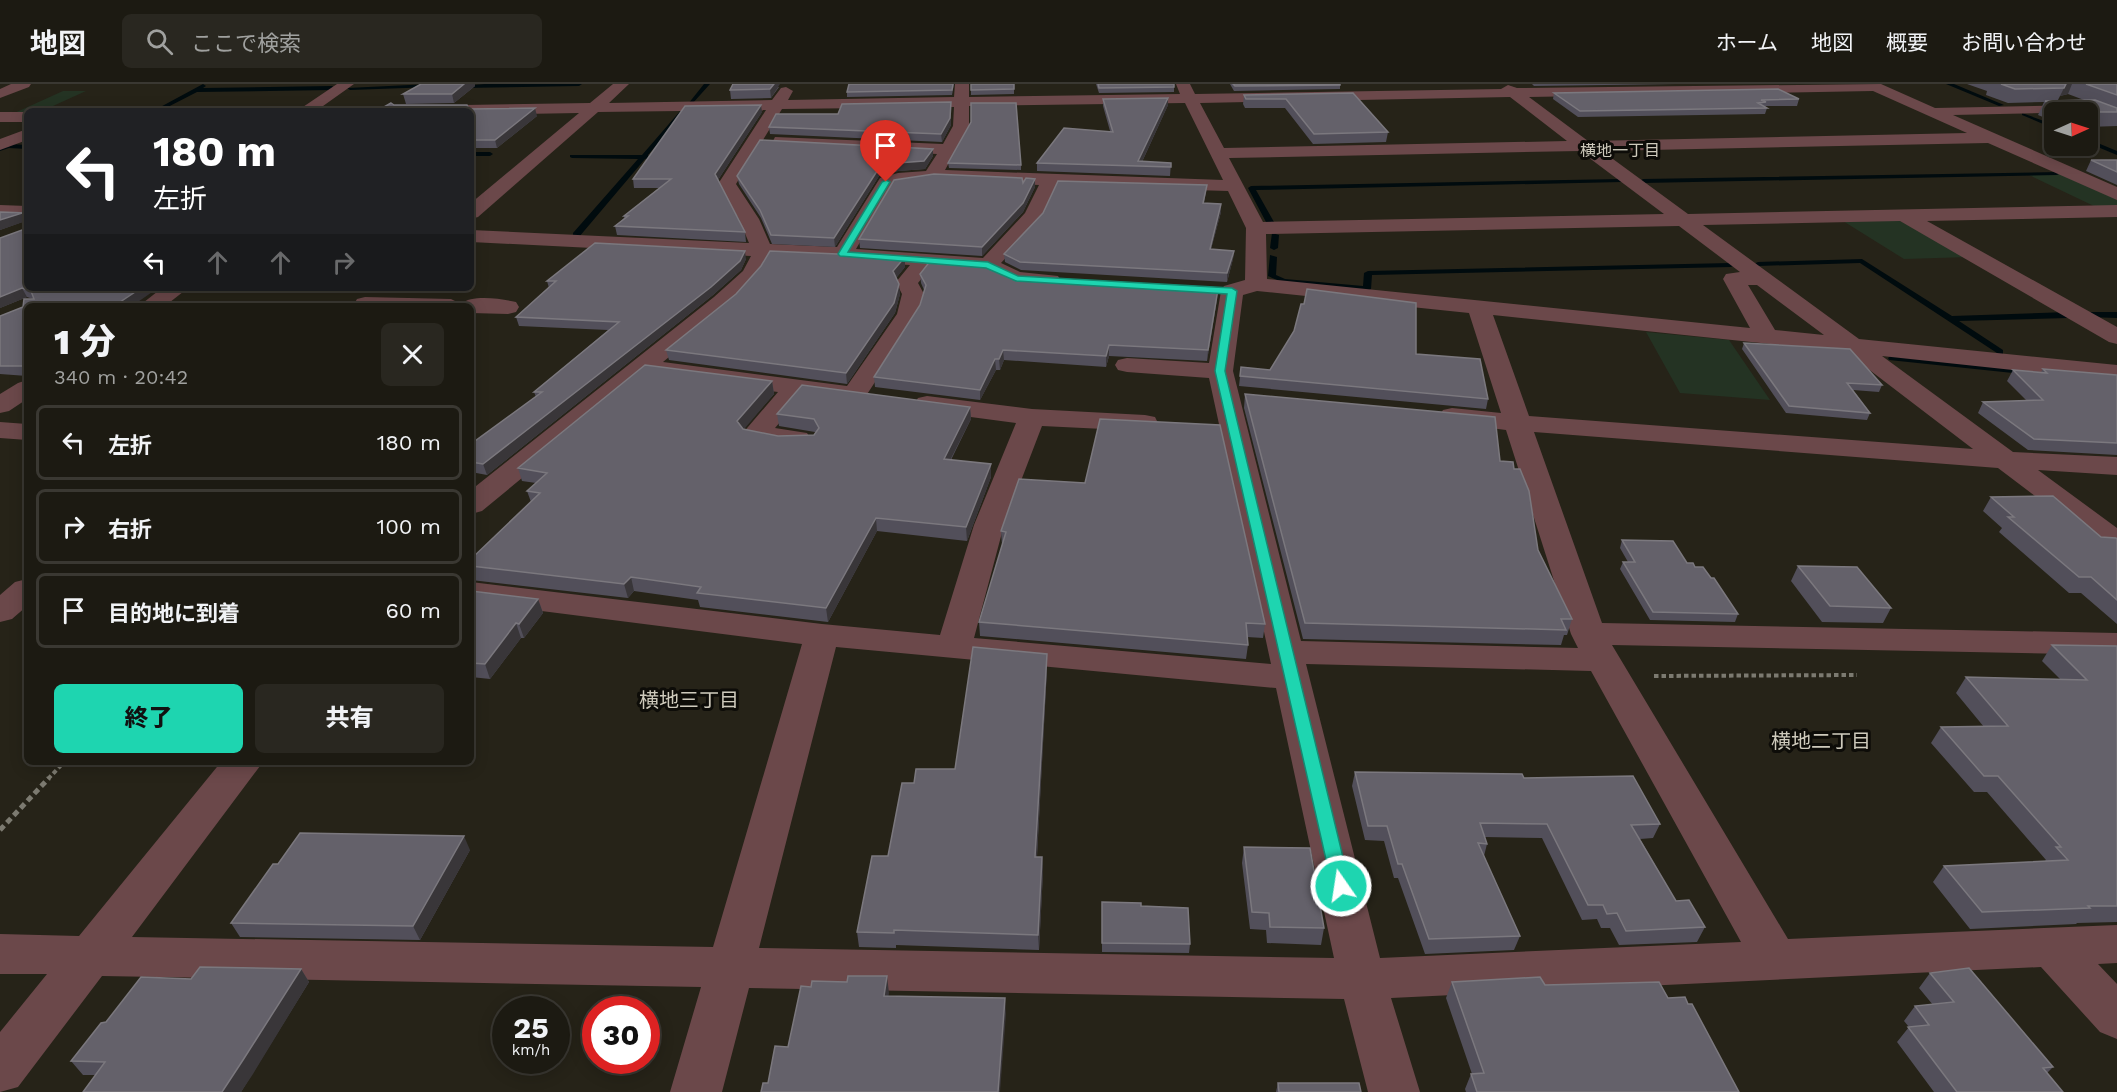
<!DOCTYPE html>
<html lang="ja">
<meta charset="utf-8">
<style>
:root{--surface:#1c1a12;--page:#292720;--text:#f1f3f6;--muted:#a0a19f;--line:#3a3832;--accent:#1ed5b0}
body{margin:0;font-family:"Work Sans","Noto Sans JP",sans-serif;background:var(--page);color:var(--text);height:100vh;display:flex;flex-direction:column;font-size:22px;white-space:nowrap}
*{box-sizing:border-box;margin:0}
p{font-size:20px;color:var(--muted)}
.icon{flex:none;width:33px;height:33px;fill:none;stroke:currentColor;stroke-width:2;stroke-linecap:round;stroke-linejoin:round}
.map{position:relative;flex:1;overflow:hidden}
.details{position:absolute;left:24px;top:219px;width:450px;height:462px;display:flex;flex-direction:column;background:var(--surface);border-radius:9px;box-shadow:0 3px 15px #0003,0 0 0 2px var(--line)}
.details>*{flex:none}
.hud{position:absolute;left:24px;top:24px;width:450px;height:183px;border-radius:9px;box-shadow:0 3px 15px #0003,0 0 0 2px var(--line);background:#202124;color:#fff;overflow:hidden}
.needle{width:39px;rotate:87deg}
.fabs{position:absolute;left:2044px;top:18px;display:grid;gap:12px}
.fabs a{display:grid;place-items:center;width:54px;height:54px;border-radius:9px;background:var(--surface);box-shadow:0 3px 15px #0003,0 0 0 2px var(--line);font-size:30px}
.speed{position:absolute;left:492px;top:912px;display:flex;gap:12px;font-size:30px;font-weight:700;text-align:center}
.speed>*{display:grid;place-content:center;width:78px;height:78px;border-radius:50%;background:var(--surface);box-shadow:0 3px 15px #0003,0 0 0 2px var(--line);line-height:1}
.speed small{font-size:15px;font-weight:400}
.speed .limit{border:9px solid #d22;background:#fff;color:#111}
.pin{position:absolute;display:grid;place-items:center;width:51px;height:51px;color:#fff;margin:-62px -26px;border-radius:50% 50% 50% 0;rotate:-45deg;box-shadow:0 0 6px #0007}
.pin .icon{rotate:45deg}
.me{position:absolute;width:66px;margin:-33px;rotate:347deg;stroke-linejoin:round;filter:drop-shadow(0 0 4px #0008)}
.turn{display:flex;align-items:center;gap:21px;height:126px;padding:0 30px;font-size:27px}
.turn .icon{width:78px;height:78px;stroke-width:2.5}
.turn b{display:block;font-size:42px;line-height:51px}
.lanes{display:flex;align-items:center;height:57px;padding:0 30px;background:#0003;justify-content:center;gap:30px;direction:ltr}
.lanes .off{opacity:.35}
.round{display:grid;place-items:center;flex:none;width:63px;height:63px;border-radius:9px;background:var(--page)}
.overview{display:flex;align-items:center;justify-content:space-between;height:102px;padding:0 30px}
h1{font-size:36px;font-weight:800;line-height:45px}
.primary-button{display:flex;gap:12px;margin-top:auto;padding:12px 30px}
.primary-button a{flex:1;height:69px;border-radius:9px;background:var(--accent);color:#111;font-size:24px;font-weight:800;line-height:69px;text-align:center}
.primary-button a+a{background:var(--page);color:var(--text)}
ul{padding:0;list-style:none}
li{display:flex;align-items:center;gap:18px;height:75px;margin:0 12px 9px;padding:0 18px;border:3px solid var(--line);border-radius:9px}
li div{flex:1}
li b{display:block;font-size:22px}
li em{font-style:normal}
header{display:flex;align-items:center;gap:36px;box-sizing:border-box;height:84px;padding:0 30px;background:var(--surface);border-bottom:2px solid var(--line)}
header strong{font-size:28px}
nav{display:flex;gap:33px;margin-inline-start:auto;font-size:21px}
.search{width:420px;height:54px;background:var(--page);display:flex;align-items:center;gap:15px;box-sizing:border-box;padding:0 21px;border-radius:9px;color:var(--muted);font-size:22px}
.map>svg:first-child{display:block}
.green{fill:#243323}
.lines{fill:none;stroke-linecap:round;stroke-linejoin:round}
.stream{fill:#000b0e;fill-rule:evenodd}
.path-far1{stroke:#7c7a70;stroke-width:4;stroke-dasharray:4.5 3;stroke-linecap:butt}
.path{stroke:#7c7a70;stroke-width:5;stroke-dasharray:6 4;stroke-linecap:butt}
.minor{fill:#6b484a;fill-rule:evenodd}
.wall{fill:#524f5a;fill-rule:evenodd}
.shaded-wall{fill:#393639}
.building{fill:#64616a;stroke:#7b787e;stroke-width:1.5}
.route{fill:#1ed5b0;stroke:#148a72;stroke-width:1.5}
.labels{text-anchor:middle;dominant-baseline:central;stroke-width:6;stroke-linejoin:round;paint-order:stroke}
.far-neighbourhood-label{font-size:16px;fill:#cecabc;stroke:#0d0c08}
.neighbourhood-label{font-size:20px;fill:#cecabc;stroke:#0d0c08}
</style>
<header>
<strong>地図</strong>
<div class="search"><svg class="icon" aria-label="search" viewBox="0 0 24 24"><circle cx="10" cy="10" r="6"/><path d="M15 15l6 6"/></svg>ここで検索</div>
<nav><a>ホーム</a><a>地図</a><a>概要</a><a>お問い合わせ</a></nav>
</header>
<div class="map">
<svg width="2117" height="1008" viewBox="0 0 2117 1008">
<rect width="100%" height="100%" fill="#262318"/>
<path class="green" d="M63 7H86L42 27H27V31H10Z
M2027 90H2060L2117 115V122L2096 123Z
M1898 136 1970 173 1904 175 1843 137Z
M1646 248 1729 256 1770 316 1680 309Z"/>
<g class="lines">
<path class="stream" d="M203 0 206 2 203 4 332 2 335 4 332 6 197 8 160 27H153Z
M431 0 433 3 350 6 347 4Z
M582 0 579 2 461 4 458 2 485 0Z
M704 0H710L692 20H688Z
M1946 0H1954L2004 21 1999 22Z
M681 26 686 27 648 71 649 74 645 75 579 153H573V149L638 75 572 74 570 73V71H642Z
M2022 29 2055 41V45L2022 31Z
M2088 55 2117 67V71L2088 59Z
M8 60 27 61V65L9 64 0 67V63Z
M471 68H490L493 70 490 72H471Z
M2059 88V90L2057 91 1643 99 1640 97 1643 95Z
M1620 95 1622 96V98L1256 106 1274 138 1270 140 1266 138 1248 104 1251 102Z
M1272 149 1279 151 1278 164 1274 166 1270 164Z
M1270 171 1277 173 1276 191 1285 195 1363 202 1364 189 1368 187 1731 179 1735 181 1731 183 1372 191 1371 205 1367 207 1284 199 1268 192Z
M1862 175 1952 232 2068 228 2072 231 2068 234 1959 237 2003 266V270L2000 271 1860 179 1758 182 1754 180 1758 178Z
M2090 228H2117V234L2087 233V229Z
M1892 271 2013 283 2018 286 2013 289 1889 276 1888 274Z"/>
<path class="path-far1" d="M1654 592 1857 591
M48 695 64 678"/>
<path class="path" d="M0 746 49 694"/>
<path class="minor" d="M11 0H31L29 3 0 14V5Z
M337 0H354L316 27H297Z
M613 0H629L609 19 772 16 781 4 786 3 793 7 788 16 954 13 955 0H969V13L1180 10 1176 0H1190L1195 10 1501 5 1508 1 1517 4 1881 0 1935 24 2089 21 2092 24 2085 28 1953 31 2117 103V116L1988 59 1602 67 1688 130 2117 121V133L1927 137 2117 243V260L2109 258 1900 137 1703 141 1859 255 2117 281V297L1882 272 2013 368 2117 373V391L2038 386 2117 444V468L2106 466 1998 384 1534 348 1602 539 2117 549V571L1612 561 1788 855 2117 841V879L2098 880 2117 900V955L2100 948 2041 883 1391 914 1420 1008H1368L1344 915 749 904 722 1008H670L701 903 102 892 18 1003 0 1008V948L47 890H0V850L79 852 221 678H263L132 853 713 863 802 560 471 518V498L822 540 940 551 974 441 1016 339 918 326 914 320 918 314 927 312 1032 325 1145 331 1155 333 1158 339 1155 345 1145 347 1042 342 1004 441 974 554 1271 580 1209 294 1127 288 1118 286 1115 281 1118 276 1127 274 1209 279 1221 207 1224 202 1245 196 1246 144 1228 107 1057 102 1041 135 1001 179 1020 188 1058 192 1061 197 1058 202 1050 204 1016 201 984 187 931 183 918 199 924 210 919 230 864 315 855 318 803 311 775 344 807 349 811 355 807 361C788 365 765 360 746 356L742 350 778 308 647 291 482 427 471 430V406L714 213 743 187 751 172 471 158V146L749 159 739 135 718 100 766 26 598 28 478 133 471 135V119L579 29 471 31V27H396L404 22 590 19ZM1873 7 1967 49 1588 57 1529 13ZM1510 13 1567 57 1224 64 1200 19ZM1185 19 1223 96 945 86 969 42V22ZM954 23 953 42 943 60 775 53 773 57 775 61 781 62 937 70 926 87 898 89 880 94 837 163 770 160 759 135 736 100 782 25ZM1580 67 1664 130 1263 138 1229 74ZM934 96 1039 101 1025 129 983 174 856 165 893 102ZM1679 142 1740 188 1726 190 1723 195 1750 244 1267 195 1266 150ZM771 173 910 181 896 198 902 210 897 230 847 302 663 278C700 247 750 217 771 173ZM1748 201H1757L1824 251 1775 246ZM1257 207 1469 229 1501 329 1452 324 1443 326 1439 332 1443 338 1506 346 1571 550 1578 564 1301 557 1233 287 1243 211ZM1493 231 1846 268 1973 365 1529 332ZM836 563 1276 604 1334 874 759 864ZM1306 580 1591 587 1741 858 1380 874Z
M0 28H27V38H0Z
M27 45V56L0 66V55Z
M0 121 27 122V134L0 133Z
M162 204H188L165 222H139Z
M365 213 451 215 461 220C472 210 502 215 516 218L519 223 516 228 508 230 471 229V222H355L354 220 357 215Z
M27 296V315L9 327 0 329V310L18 299Z
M0 338 27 340V356L0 354Z
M27 495V522L12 535 0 538V511L15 498Z"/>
</g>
<path class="wall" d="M421 0H475V2L454 19 406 20 403 10Z
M954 0 952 11 847 13V8Z
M971 0H1014V10L971 11Z
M1096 0H1174V8L1099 9Z
M1230 0H1340V5L1234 7Z
M1532 0H1676L1534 2Z
M1967 0H2117V42L2088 43V28H2055V38L2038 31 2044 18 2008 19 1986 11 1987 7ZM2068 10 2084 16H2058L2060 12Z
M779 3 771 14 731 15 730 6Z
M1353 9 1388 48 1386 58 1313 60 1285 24H1245L1243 20 1244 11Z
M1554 9 1799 15 1797 22H1765L1767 24 1765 30 1578 33 1553 15Z
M1103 15 1168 21 1142 78 1171 79 1170 92 1037 87V79L1110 47 1103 22Z
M951 18V41L942 58 770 50 769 43Z
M394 21 469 25 537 32 497 64H471V27Z
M762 28 718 96 745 148 746 158 617 151 615 142 624 134V132L659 104H634L633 95Z
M971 38 1021 81V86L949 84 948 79Z
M933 72 925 85 898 87 879 92 835 163 772 160 761 134 739 100 737 92Z
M2091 76H2117V101L2086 87Z
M1035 95V103L1023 128 982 172 860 164 859 155Z
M1207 101 1204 119 1221 120V128L1211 165 1234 167 1233 175 1227 198 1021 186 1005 178 1004 170Z
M0 128 27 129 158 204 27 222V292L0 290V232L23 223 33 215 27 213 0 224 25 145V137L0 146Z
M746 175 741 186 713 211 487 391 471 388V360L536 313 534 308 608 246 519 242 516 233 549 204 547 197Z
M905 183 896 194 900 210 895 229 847 300 669 276 666 266Z
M920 190 1016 194 1217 215 1207 277 1109 272 1106 283 1004 276 1000 286H996L980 316 875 303 874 293 920 221 924 206 921 199Z
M1744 259 1882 301 1879 308 1853 306 1870 329 1867 336 1786 329 1742 265Z
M1416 270 1488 315 1486 325 1239 302 1241 283 1270 286Z
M2043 285 2117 291V371L2028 366 1978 329 1983 318 2027 317 2007 297 2013 286 2041 288Z
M772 297 774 310 743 345 778 352 814 351 816 349 815 348 779 342 777 330 970 323 971 335 951 376 991 393 967 457 877 447 828 538 700 523 698 516 634 507 628 514 471 496V475L531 418 527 407 536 399 522 397 518 384Z
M1245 310 1500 377 1514 385 1538 466 1572 535 1567 551H1564L1561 561 1303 555 1244 324Z
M1085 399 1265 540 1263 554 1247 553 1248 561 1246 575 980 552 979 538 1002 461 1001 447Z
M1991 413 2101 453 2117 455V540L2081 509H2069L1999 448 2002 444 1983 427Z
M1622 456 1687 479 1695 483 1738 530 1735 538 1650 536 1620 485 1623 478H1628L1620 464Z
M1798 482 1891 524 1883 539 1822 538 1791 497Z
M471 507 538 515 543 529 524 554H521L490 595 471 593Z
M2052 561 2117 562V838L2077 839 2076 840 1970 845 1933 798 1944 782 2045 777 2046 776 1987 708H1974L1931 659 1941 643H1984L1956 609 1966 593 2060 595 2042 577Z
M1047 570V585L1037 773H1042L1043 788 1039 866 896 861V864L859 863 857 848 888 772 914 699 955 685Z
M1355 688 1524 694 1660 740 1653 754 1640 755 1676 817 1705 843 1697 858 1619 861 1610 844H1601L1597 835 1582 836 1542 754 1485 753 1487 760 1484 772 1520 852 1514 866 1425 870 1398 794H1394L1384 757 1365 756 1352 702Z
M1244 763 1324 844 1321 861 1267 859 1266 846 1250 845 1242 779Z
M470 766 420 856 240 853 231 839Z
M1102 818 1141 822 1190 860 1189 869 1102 868Z
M301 885 309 898 241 1008H83L96 991H83L71 977 106 938 191 895Z
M1930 889 2053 983 2047 989 2063 1008H1934L1897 958 1909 943 1904 937 1915 922 1933 921 1919 904Z
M1452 898 1545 901 1668 914 1739 1008H1466L1465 1005 1471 990H1472L1446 914Z
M1278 999 1361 1008H1276Z"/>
<path class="shaded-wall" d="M464 0H475V2L454 19 452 10Z
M774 0H780L771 14 770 5Z
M2066 0H2072L2068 10 2060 12 2057 18Z
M1168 14V21L1140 82 1138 77Z
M951 18V41L942 58 941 50Z
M761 21 762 28 716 99 715 90Z
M535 24 537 32 497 64 495 56Z
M933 65V72L925 85 898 87 879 92 835 163 834 154 879 84Z
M1035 95V103L1023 128 982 172V163Z
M1221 120V128L1209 173 1210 165Z
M22 129 26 137 0 146V136Z
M745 167 746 175 741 186 713 211 487 391 483 380Z
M1234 167 1233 175 1227 198V189Z
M905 173V183L894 197 893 187Z
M899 200 900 210 895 229 847 300 846 289Z
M22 204 27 213 0 224V213Z
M141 204H158L132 222H114Z
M1218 205 1217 215 1207 277 1208 266Z
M1109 261V272L1106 283V272Z
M1003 266 1004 276 1000 286 999 275Z
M995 275 996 286 980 316V306Z
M27 280V289L23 282Z
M772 297 774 310 740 350 737 337Z
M970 323 971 335 944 388V375Z
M991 380V393L967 457 966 443Z
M876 434 877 447 828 538 826 524Z
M631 493 634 507 628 514 624 500Z
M538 515 543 529 524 554 519 540Z
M516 539 521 554 490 595 485 580Z
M1047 570V585L1036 788 1035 773Z
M464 752 470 766 420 856 413 842Z
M1042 773 1043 788 1039 866 1038 851Z
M301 885 309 898 253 990 241 1008H222Z
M887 892 889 909 886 929 884 912Z
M1005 914 1006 930 1000 1008H998Z"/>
<path class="building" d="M421 0H464L452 10H403Z
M733 0H774L770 5 730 6Z
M849 0H953L952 6 847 8Z
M971 0H1014V5L971 6Z
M1098 0H1174V3L1099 4Z
M1233 0H1340V1L1235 2Z
M2001 0H2066L2064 4 2015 5Z
M2086 0H2117V11Z
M1778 5 1799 15 1761 16 1766 18 1758 19 1767 24 1580 27 1554 9Z
M1353 9 1388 48 1314 50 1286 15H1246L1244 11Z
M1168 14 1138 77 1171 79V83L1037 79 1064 44 1113 48 1103 15Z
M2095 16 2117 24V28H2075L2045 17Z
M951 18 950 34 941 50 769 43 776 30H838L842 20Z
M391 19 394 21H467L469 25 535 24 495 56H471V27H377Z
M971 19H1016L1021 81 948 79 971 38Z
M761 21 715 90 745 148 615 142 628 132H624L671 95H633L685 22Z
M760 56 933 65 924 77 897 79 879 84 834 154 771 151 760 126 737 92Z
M2091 76H2117V88Z
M934 90 1022 94 1023 99 1026 94 1035 95 1023 119 982 163 859 155 894 96Z
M1058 97 1207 101 1203 119 1221 120 1210 165 1234 167 1227 189 1020 178 1004 170 1043 129Z
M0 128 27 129V204H141L114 222H27V280L23 282H0V232L23 223 24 215H34L31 207 22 204 0 213V154L25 145V131L22 129 0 136Z
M595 159 745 167 740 177 711 203 483 380 471 378V360L542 308H534L619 238 516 233 556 197H547Z
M770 167 905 173 893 187 899 200 894 219 846 289 666 266 736 210 761 182Z
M931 176 983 180 1016 194 1218 205 1208 266 1109 261 1106 272 1003 266 999 275H995L980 306 874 293 920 221 926 201 920 190Z
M1307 205 1416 219V270L1480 275 1488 315 1240 292 1241 283 1270 286 1294 247 1301 220H1304Z
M1744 259 1850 265 1882 301 1847 299 1870 329 1789 322Z
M645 281 772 297 737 337 743 345 778 352 814 351 819 344 814 335 777 330 802 301 970 323 944 375 991 380 966 443 876 434 826 524 697 509 701 503 631 493 624 500 471 482V475L540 409 527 407 547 389 518 384Z
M2043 285 2117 291V359L2034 355 1983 318 2043 316 2013 286 2047 289Z
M1245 310 1495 333 1500 377 1513 378 1514 385H1520L1529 407 1538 466 1572 535H1561L1566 546 1305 539Z
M1100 335 1220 341 1265 540 1246 539 1248 561 979 538 1006 448 1001 447 1019 395 1085 399Z
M2053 412 2101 453 2116 454 2117 455V516L2091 493H2079L2008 433H2014L1991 413Z
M1622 456 1673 457 1687 479H1693L1695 483H1703L1711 494H1714L1738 530 1653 528 1623 478H1635Z
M1798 482 1857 483 1891 524 1830 522Z
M471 507 538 515 519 540 516 539 485 580 471 579Z
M2052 561 2117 562V822H2088L2090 824 1982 828 1944 782 2068 776 2056 763H2061L1998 692H1984L1941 643 2008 642 1966 593 2087 596Z
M973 563 1047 570 1035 773H1042L1038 851 894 846V849L857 848 872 772H888L902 699H914L916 685H955Z
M1355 688 1522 690 1524 694 1633 692 1660 740 1631 741 1676 817 1689 816 1705 843 1626 847 1617 829 1607 830 1603 821H1588L1547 740 1480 739 1487 760 1478 759 1520 852 1429 855 1402 780H1398L1387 742H1368Z
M300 749 464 752 413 842 231 839 273 780H278Z
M1244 763 1310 764 1324 844 1270 843 1269 829 1252 828Z
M1102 818 1141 819V822L1188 824 1190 860 1102 859Z
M200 883 301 885 243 976 222 1008H83L105 978 71 977 101 939 106 938 141 893 191 895Z
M1969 884 2053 983 2043 984 2063 1008H1957L1908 943 1929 941 1915 922 1954 918 1930 889Z
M848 892H887L884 912 1005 914 998 1008H761L763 999H768L775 962 788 963 801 902 811 903 812 897 847 898Z
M1540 893 1545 901 1659 898 1668 914 1685 913 1688 920H1692L1739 1008H1477L1471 990 1484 989 1452 898Z
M1278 999H1359L1361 1008H1279Z"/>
<path class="route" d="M886 96 890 98 848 168 988 178 1018 192 1232 204 1237 207 1225 287 1350 802 1347 808 1341 810 1334 808 1332 802 1215 287 1227 210 1016 197 986 184 840 172 838 170 882 98Z"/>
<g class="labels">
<g class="far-neighbourhood-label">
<text x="1620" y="66">横地一丁目</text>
</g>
<g class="neighbourhood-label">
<text x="689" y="616">横地三丁目</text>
<text x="1821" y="657">横地二丁目</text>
</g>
</g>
</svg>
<div class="fabs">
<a><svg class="needle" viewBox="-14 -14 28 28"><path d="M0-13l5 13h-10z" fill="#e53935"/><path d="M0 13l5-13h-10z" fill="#a0a19f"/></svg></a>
</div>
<div class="speed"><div>25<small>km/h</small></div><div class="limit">30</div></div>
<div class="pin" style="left:886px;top:98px;background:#d93025"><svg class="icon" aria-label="arrive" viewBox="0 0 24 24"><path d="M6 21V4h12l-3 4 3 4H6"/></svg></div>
<svg class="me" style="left:1341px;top:802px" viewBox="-20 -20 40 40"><circle r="17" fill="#1ed5b0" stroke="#fff" stroke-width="3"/><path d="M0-11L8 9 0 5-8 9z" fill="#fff"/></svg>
<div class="hud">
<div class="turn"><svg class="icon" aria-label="left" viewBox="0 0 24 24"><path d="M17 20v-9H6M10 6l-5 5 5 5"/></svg><div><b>180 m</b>左折</div></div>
<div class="lanes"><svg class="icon" aria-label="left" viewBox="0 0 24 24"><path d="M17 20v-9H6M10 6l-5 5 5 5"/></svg><svg class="icon off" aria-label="ahead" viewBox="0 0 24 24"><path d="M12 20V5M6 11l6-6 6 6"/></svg><svg class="icon off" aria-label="ahead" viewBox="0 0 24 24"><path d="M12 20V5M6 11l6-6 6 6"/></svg><svg class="icon off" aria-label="right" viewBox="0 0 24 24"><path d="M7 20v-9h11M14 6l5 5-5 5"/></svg></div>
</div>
<section class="details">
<div class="overview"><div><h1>1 分</h1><p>340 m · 20:42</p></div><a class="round"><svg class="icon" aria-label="close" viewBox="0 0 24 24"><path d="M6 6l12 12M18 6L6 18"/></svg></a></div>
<ul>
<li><svg class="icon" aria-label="left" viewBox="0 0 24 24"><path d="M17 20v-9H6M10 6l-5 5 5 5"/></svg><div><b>左折</b></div><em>180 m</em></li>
<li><svg class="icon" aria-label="right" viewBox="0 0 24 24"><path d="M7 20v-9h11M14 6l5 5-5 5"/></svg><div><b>右折</b></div><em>100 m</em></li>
<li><svg class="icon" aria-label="arrive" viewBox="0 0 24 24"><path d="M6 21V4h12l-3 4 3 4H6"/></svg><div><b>目的地に到着</b></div><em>60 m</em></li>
</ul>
<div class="primary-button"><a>終了</a><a>共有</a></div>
</section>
</div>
